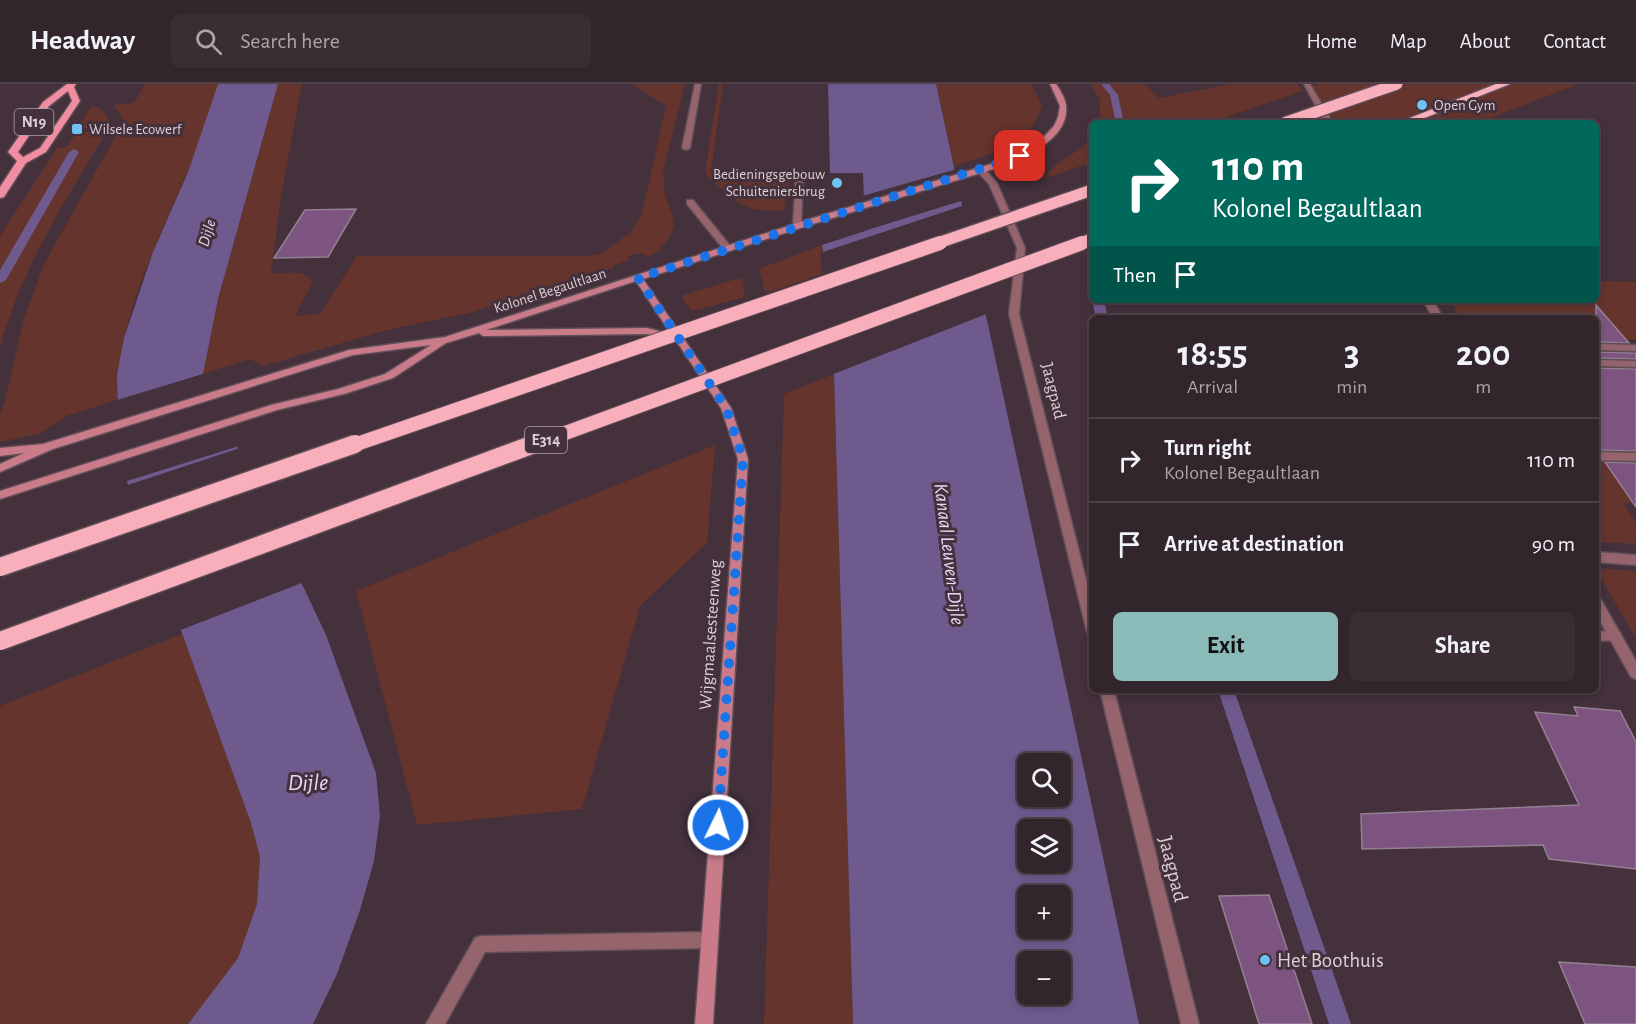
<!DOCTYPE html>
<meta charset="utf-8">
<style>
:root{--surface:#33252c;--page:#3b2d34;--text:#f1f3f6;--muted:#a9a5a9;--line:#4e4248;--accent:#8bbbb9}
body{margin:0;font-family:"Alegreya Sans",sans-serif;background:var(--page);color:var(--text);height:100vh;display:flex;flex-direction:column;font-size:22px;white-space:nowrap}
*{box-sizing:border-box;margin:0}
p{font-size:20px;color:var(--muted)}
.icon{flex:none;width:33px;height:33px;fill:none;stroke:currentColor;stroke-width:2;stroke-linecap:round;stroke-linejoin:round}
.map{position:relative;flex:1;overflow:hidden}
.sheet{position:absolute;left:1089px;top:231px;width:510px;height:378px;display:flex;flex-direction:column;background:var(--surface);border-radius:9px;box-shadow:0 3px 9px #0003,0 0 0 2px var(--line)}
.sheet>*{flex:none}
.banner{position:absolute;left:1089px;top:36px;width:510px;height:183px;border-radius:9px;box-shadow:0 3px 9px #0003,0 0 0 2px var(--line);background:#00695c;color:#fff;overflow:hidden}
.fabs{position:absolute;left:1017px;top:669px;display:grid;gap:12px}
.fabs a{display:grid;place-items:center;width:54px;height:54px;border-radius:9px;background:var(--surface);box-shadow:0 3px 9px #0003,0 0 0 2px var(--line);font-size:30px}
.pin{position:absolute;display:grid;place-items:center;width:51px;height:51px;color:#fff;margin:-26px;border-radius:12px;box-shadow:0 3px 9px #0006}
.me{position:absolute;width:66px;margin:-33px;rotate:4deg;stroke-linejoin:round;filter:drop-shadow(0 0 4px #0008)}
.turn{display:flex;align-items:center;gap:21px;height:126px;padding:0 24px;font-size:27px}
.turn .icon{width:78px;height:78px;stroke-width:2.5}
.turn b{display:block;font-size:42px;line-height:51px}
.then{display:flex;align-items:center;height:57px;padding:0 24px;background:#0003;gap:12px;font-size:22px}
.eta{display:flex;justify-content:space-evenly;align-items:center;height:102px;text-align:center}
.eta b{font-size:36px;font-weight:600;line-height:42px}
.action{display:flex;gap:12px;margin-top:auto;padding:12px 24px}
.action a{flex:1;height:69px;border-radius:9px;background:var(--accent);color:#111;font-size:24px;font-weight:600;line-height:69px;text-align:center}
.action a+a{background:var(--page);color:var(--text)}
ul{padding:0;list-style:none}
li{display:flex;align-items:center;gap:18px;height:84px;padding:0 24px;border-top:2px solid var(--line)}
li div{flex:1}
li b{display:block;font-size:22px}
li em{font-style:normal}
header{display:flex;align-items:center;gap:36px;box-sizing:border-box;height:84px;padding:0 30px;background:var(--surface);border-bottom:2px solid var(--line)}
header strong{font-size:28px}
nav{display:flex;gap:33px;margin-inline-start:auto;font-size:21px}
.search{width:420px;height:54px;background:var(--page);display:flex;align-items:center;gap:15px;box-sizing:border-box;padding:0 21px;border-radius:9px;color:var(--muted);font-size:22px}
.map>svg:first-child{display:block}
.green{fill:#64342d}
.water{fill:#6f5a8e;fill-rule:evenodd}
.pier{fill:#44313b}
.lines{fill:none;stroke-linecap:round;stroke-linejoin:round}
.stream{fill:#6f5a8e;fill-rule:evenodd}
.building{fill:#7d547f;stroke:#928193;stroke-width:1.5}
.lane-casing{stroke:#5f4d57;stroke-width:3}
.street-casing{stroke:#5f4d57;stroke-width:3}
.secondary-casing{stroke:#5f4d57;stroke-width:3}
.primary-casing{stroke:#5f4d57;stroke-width:3}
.highway-casing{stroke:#5f4d57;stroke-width:3}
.lane{fill:#95646c;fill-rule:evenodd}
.street{fill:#95646c;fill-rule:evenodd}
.secondary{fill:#c97b8a;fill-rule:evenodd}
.primary{fill:#f18da0;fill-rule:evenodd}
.highway{fill:#f8afbb;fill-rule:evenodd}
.highway-bridge-far2-casing{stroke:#5f4d57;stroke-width:14;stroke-linecap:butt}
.highway-bridge-far1-casing{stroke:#5f4d57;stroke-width:16;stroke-linecap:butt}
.highway-bridge-casing{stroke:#5f4d57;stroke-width:21;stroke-linecap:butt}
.highway-bridge-far2{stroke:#f8afbb;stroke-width:11}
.highway-bridge-far1{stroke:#f8afbb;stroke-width:14}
.highway-bridge{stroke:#f8afbb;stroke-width:18}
.route{stroke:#1a73e8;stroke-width:10;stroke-dasharray:0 18}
.poi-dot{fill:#6fc2f4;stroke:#44313b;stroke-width:2}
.labels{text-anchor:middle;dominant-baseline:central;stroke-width:6;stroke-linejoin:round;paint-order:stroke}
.far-poi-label{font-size:15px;fill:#dccfd5;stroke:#44313b;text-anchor:start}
.far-street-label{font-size:15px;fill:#dccfd5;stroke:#44313b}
.shield{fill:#44313b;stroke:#aea0a7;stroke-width:1.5}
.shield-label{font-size:16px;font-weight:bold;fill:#dccfd5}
.far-water-label{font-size:16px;font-style:italic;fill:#e5d9f9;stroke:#44313b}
.street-label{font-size:18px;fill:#dccfd5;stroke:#44313b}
.water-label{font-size:20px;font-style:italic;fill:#e5d9f9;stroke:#44313b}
.near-street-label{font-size:21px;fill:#dccfd5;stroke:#44313b}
.near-poi-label{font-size:21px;fill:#dccfd5;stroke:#44313b;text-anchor:start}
.near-water-label{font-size:24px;font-style:italic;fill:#e5d9f9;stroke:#44313b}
</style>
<header>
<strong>Headway</strong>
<div class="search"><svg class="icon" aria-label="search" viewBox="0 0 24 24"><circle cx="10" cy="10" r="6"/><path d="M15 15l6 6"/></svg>Search here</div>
<nav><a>Home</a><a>Map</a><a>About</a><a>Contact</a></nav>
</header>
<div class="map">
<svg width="1636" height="940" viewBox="0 0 1636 940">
<rect width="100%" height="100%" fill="#44313b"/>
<path class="green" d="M145 0H218C208 30 199 61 186 91 156 162 117 237 117 316L66 332 41 349 0 358V329L4 321 23 237 44 180 122 41V32L112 21 134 19Z
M278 0H302L281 112 271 189C285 190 304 184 313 198L295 232 320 230 357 172H590L602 169 630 149 642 130 666 22 632 0H685L663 88 665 111 672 130 674 143 669 154 659 167 648 173 643 169 628 172 630 176 613 181 614 184 469 229 387 246 263 282 250 275 203 290 218 215Z
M719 0H723L711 88 790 89 784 126C758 128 746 126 726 109 718 102 711 97 705 88Z
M936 0H1032L1042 22C1029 64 990 70 954 82Z
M1091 0H1145L1159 14 1230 0H1297L1303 7 1209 39H1100V16Z
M1319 0H1579L1477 39H1332L1309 3Z
M91 23H99L109 36 108 42 77 45Z
M107 46C65 119 22 181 0 264V152L57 64 67 63 76 49Z
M1092 53V78L1046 94C1053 76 1079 71 1092 53Z
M822 161 825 189 769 208 765 206 759 185Z
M740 194 743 197 745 213 692 227 683 217V211Z
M1596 197 1636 198V256H1596V234H1460L1450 216H1596Z
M1596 272 1636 273V380L1605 379 1633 419H1623L1636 438V460L1596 458Z
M834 290 853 940H764L784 310Z
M715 361 707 459 640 522 582 725 417 741 356 507Z
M1596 484 1636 487V554L1596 486Z
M182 550 251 739 260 773 257 820 238 874 188 940H0V622Z"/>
<path class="water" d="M218 0H278L218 215 203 290 326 551 376 689 380 732 374 777 360 826 337 890 313 940H188L238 874 257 820 260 773 251 739 119 376 117 291 124 254 153 168 188 88Z
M828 0H936L1139 940H853L834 290 826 183 822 161 865 147 863 89H830ZM1028 680H1060V712H1028ZM1028 746H1060V778H1028ZM1028 812H1060V844H1028ZM1028 878H1060V910H1028Z"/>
<path class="pier" d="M957 85 964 116 835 156 832 154 863 145 862 112Z
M965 121 989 229 831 291 820 169Z
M206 289 239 362 124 398 116 376 114 317Z
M240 364 304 498 178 547 125 402Z"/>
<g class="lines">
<path class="stream" d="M1101 0H1109L1118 11 1124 39H1116L1110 11Z
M74 65 79 68 6 196 0 199V186L69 68Z
M1092 216H1104L1108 234H1096Z
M1218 606H1234L1351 940H1329Z"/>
</g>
<path class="building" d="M356 125 328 173 274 174 305 126Z
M1596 221 1629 259 1596 258Z
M1596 268 1636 269V275L1596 274Z
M1596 284 1636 285V367L1596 366Z
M1605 378 1636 379V423Z
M1574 623 1620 627 1636 658V785L1549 775 1543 761 1362 765 1361 730 1579 721 1535 628 1578 632Z
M1269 811 1312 940H1259L1219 812Z
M1559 878 1636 883V940H1585Z"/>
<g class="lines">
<g class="lane-casing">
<path id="lane" d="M695 0H701L690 64 686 66 682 64Z
M796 90 803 92 801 142 797 144 793 142Z
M687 116H693L731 163V167H725L687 120Z
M1596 260 1636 261V267L1596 266Z
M1596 276 1636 277V283L1596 282Z
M1596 368 1636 369V377L1596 376Z
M1596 468 1636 471V481L1596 478Z
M1596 547 1620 548 1621 552 1620 556 1596 557Z
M709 848 715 850 717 856 715 862 709 864 485 868 445 940H426L475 854 481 852Z"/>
</g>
<g class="street-casing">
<path id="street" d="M1304 0H1310L1333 39H1325Z
M978 84H984L997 99 1025 164 1019 230 1092 519V549L1087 548 1086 544 1009 230 1017 164 989 100 978 88Z
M1423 216H1433L1443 234H1433Z
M1596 513 1600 514 1636 577V595L1631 593 1596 530Z
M1100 606H1114L1199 940H1181Z"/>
</g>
<g class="secondary-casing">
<path id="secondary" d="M1050 0H1056C1060 6 1065 14 1066 21 1070 53 1030 70 1007 81L816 139 643 195 731 324 748 375 713 940H695L738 375 721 324 675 255 647 250 483 252 479 249 446 259 393 294 344 310 277 326 0 415V407L271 321 338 305 385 290 431 261 353 271 53 365 0 388V380L24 369 0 372V364L43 360 349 266 445 253 810 135 1001 77 1040 57 1054 42 1058 33 1060 22ZM636 197 671 250 647 244 486 246Z"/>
</g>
<g class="primary-casing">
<path id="primary" d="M67 0H76L74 3 80 17 46 68 26 79 4 113 0 114V103L17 77 8 68 43 18ZM68 7 72 17 40 64 23 73 18 68 49 22Z"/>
</g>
<g class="highway-casing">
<path id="highway" d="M1496 0H1510L1412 39H1397Z"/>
</g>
<use href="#lane" class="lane"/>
<use href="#street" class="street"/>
<use href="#secondary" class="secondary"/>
<use href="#primary" class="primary"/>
<use href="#highway" class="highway"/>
<g class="highway-bridge-far2-casing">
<path id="highway-bridge-far2" d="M1284 39 1397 0
M935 160 1092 106
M1078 160 1092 155"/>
</g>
<g class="highway-bridge-far1-casing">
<path id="highway-bridge-far1" d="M351 362 940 159
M530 362 1082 159"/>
</g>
<g class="highway-bridge-casing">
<path id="highway-bridge" d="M0 483 355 360
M0 557 534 360"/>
</g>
<use href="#highway-bridge-far2" class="highway-bridge-far2"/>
<use href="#highway-bridge-far1" class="highway-bridge-far1"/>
<use href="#highway-bridge" class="highway-bridge"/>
</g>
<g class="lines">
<path class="route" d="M718 741 743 375 726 324 638 194 1020 72"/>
</g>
<g class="poi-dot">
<circle cx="1422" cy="21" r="6"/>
<rect x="71" y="39" width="12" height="12" rx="3"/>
<circle cx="837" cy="99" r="6"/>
<circle cx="1265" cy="876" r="6"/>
</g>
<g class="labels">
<g class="far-poi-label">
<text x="1434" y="21">Open Gym</text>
<text x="89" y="45">Wilsele Ecowerf</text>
<text x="825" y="90" text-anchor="end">Bedieningsgebouw<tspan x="825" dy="17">Schuiteniersbrug</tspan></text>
</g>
<g class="far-street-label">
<text transform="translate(550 207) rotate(-18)">Kolonel Begaultlaan</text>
</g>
<g class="shield">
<rect x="14.5" y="25" width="39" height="26" rx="4.5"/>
<rect x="525" y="343" width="42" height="26" rx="4.5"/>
</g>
<g class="shield-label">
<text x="34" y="38">N19</text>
<text x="546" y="356">E314</text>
</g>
<g class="far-water-label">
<text transform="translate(207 149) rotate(-73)">Dijle</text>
</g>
<g class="street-label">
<text transform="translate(1053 307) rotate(76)">Jaagpad</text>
<text transform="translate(711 551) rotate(-86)">Wijgmaalsesteenweg</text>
</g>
<g class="water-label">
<text transform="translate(949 470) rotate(83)">Kanaal Leuven-Dijle</text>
</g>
<g class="near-street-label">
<text transform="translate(1173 785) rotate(76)">Jaagpad</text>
</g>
<g class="near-poi-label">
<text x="1277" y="876">Het Boothuis</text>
</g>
<g class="near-water-label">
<text x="308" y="699">Dijle</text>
</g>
</g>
</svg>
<div class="fabs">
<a><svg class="icon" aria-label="search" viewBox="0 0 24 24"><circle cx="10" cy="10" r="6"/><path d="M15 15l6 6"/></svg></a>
<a><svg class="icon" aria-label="layers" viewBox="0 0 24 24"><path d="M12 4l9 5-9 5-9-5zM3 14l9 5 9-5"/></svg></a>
<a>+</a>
<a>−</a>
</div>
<div class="pin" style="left:1020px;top:72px;background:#d93025"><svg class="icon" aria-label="arrive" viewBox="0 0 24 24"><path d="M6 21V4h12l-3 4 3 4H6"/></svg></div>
<svg class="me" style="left:718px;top:741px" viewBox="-20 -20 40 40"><circle r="17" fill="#1a73e8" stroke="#fff" stroke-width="3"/><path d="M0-11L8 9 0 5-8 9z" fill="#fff"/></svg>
<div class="banner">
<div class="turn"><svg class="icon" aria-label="right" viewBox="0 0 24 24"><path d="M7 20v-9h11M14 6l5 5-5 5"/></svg><div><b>110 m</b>Kolonel Begaultlaan</div></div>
<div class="then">Then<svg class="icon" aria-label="arrive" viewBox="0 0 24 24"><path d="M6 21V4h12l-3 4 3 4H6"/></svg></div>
</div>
<section class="sheet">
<div class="eta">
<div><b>18:55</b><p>Arrival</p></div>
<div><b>3</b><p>min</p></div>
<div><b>200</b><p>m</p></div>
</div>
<ul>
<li><svg class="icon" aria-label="right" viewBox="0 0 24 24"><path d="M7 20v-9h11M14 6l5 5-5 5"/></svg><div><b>Turn right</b><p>Kolonel Begaultlaan</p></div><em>110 m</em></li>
<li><svg class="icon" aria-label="arrive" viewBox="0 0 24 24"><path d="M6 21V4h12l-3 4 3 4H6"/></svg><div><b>Arrive at destination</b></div><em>90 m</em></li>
</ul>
<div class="action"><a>Exit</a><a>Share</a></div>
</section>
</div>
